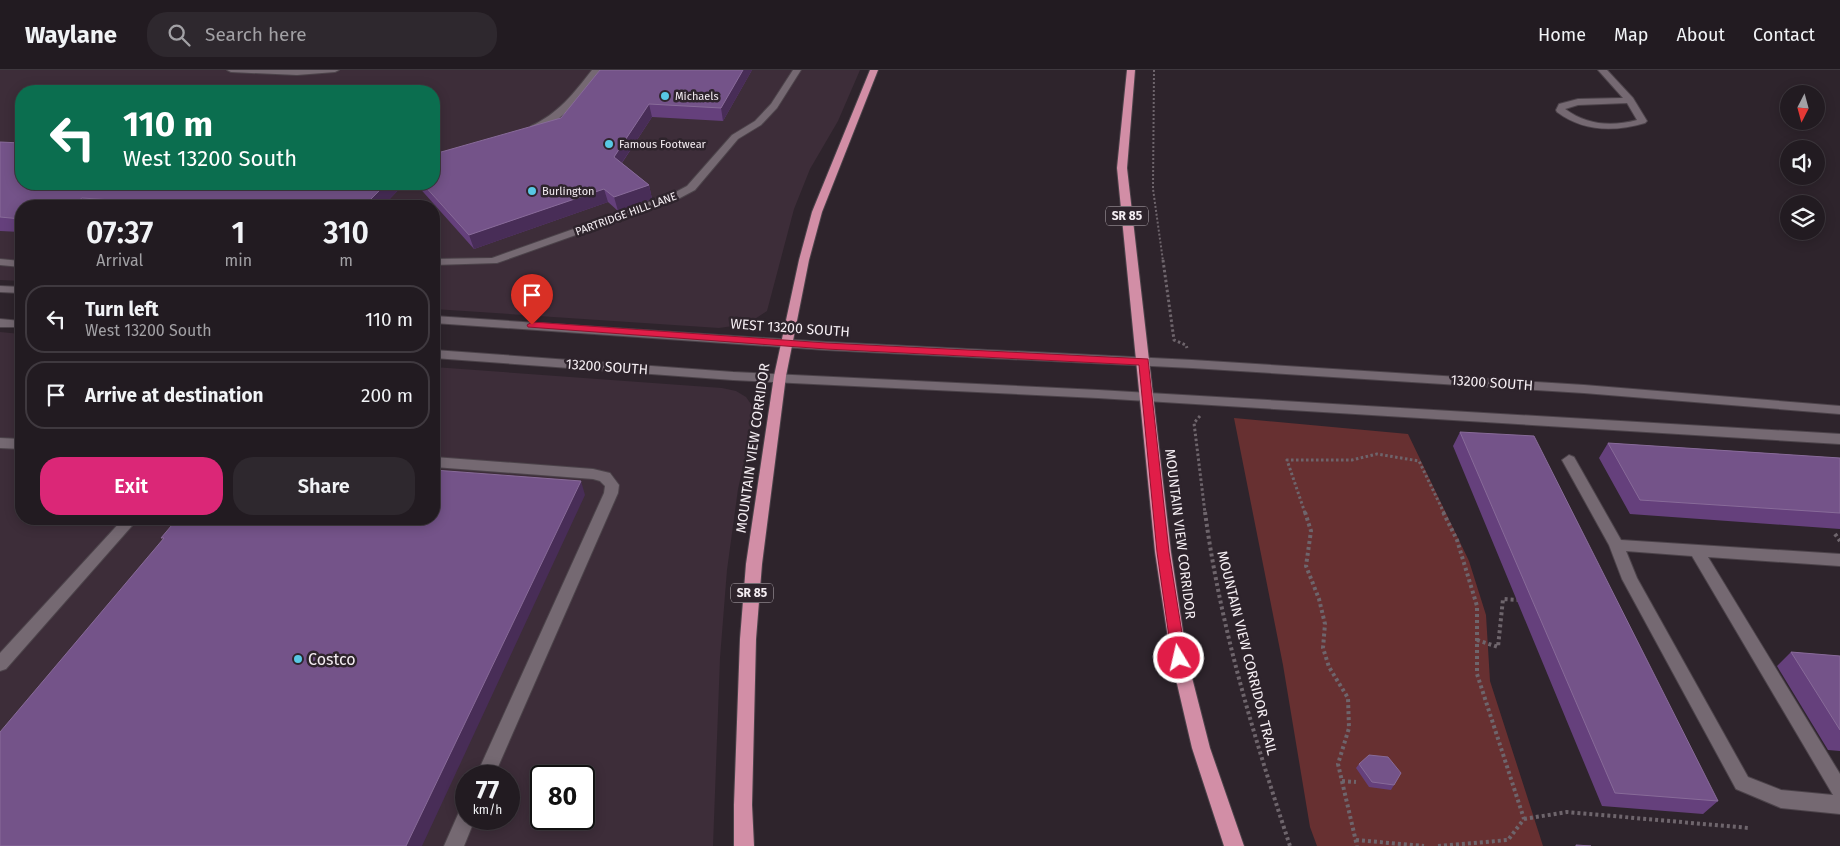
<!DOCTYPE html>
<style>
:root{--surface:#221b21;--page:#2e282e;--text:#f1f3f6;--muted:#a2a1a5;--line:#3f393f;--accent:#db2777}
body{margin:0;font-family:"Fira Sans",sans-serif;background:var(--page);color:var(--text);height:100vh;display:flex;flex-direction:column;font-size:19px;white-space:nowrap}
*{box-sizing:border-box;margin:0}
p{font-size:16px;color:var(--muted)}
.icon{flex:none;width:28px;height:28px;fill:none;stroke:currentColor;stroke-width:2;stroke-linecap:round;stroke-linejoin:round}
.map{position:relative;flex:1;overflow:hidden}
.details{position:absolute;left:15px;top:130px;width:425px;height:325px;display:flex;flex-direction:column;background:var(--surface);border-radius:20px;box-shadow:0 2px 12px #0003,0 0 0 1px var(--line)}
.details>*{flex:none}
.guide{position:absolute;left:15px;top:15px;width:425px;height:105px;border-radius:20px;box-shadow:0 2px 12px #0003,0 0 0 1px var(--line);background:#0b6e4f;color:#fff;overflow:hidden}
.needle{width:32px;rotate:186deg}
.buttons{position:absolute;left:1780px;top:15px;display:grid;gap:10px}
.buttons a{display:grid;place-items:center;width:45px;height:45px;border-radius:50%;background:var(--surface);box-shadow:0 2px 12px #0003,0 0 0 1px var(--line);font-size:25px}
.speed{position:absolute;left:455px;top:695px;display:flex;gap:10px;font-size:25px;font-weight:700;text-align:center}
.speed>*{display:grid;place-content:center;width:65px;height:65px;border-radius:50%;background:var(--surface);box-shadow:0 2px 12px #0003,0 0 0 1px var(--line);line-height:1}
.speed small{font-size:12px;font-weight:400}
.speed .limit{border:2px solid #111;border-radius:8px;background:#fff;color:#111}
.pin{position:absolute;display:grid;place-items:center;width:42px;height:42px;color:#fff;margin:-51px -21px;border-radius:50% 50% 50% 0;rotate:-45deg;box-shadow:0 0 5px #0007}
.pin .icon{rotate:45deg}
.me{position:absolute;width:55px;margin:-28px;rotate:351deg;stroke-linejoin:round;filter:drop-shadow(0 0 4px #0008)}
.turn{display:flex;align-items:center;gap:18px;height:105px;padding:0 25px;font-size:22px}
.turn .icon{width:65px;height:65px;stroke-width:2.5}
.turn b{display:block;font-size:35px;line-height:42px}
.eta{display:flex;justify-content:space-evenly;align-items:center;height:85px;text-align:center}
.eta b{font-size:30px;font-weight:600;line-height:35px}
.primary-button{display:flex;gap:10px;margin-top:auto;padding:10px 25px}
.primary-button a{flex:1;height:58px;border-radius:20px;background:var(--accent);color:#fff;font-size:20px;font-weight:600;line-height:58px;text-align:center}
.primary-button a+a{background:var(--page);color:var(--text)}
ul{padding:0;list-style:none}
li{display:flex;align-items:center;gap:15px;height:68px;margin:0 10px 8px;padding:0 15px;border:2px solid var(--line);border-radius:20px}
li div{flex:1}
li b{display:block;font-size:19px}
li em{font-style:normal}
header{display:flex;align-items:center;gap:30px;box-sizing:border-box;height:70px;padding:0 25px;background:var(--surface);border-bottom:1px solid var(--line)}
header strong{font-size:24px}
nav{display:flex;gap:28px;margin-inline-start:auto;font-size:18px}
.search{width:350px;height:45px;background:var(--page);display:flex;align-items:center;gap:12px;box-sizing:border-box;padding:0 18px;border-radius:20px;color:var(--muted);font-size:19px}
.map>svg:first-child{display:block}
.built{fill:#3d2d39;fill-rule:evenodd}
.green{fill:#673031}
.lines{fill:none;stroke-linecap:round;stroke-linejoin:round}
.service-casing{stroke:#4c434a;stroke-width:2}
.minor-casing{stroke:#4c434a;stroke-width:2}
.tertiary-casing{stroke:#4c434a;stroke-width:2}
.trunk-casing{stroke:#4c434a;stroke-width:2}
.path-far2{stroke:#6e656c;stroke-width:2;stroke-dasharray:2 2;stroke-linecap:butt}
.path-far1{stroke:#6e656c;stroke-width:3;stroke-dasharray:2.5 2.5;stroke-linecap:butt}
.path{stroke:#6e656c;stroke-width:4;stroke-dasharray:3 3;stroke-linecap:butt}
.service{fill:#756972;fill-rule:evenodd}
.minor{fill:#756972;fill-rule:evenodd}
.tertiary{fill:#756972;fill-rule:evenodd}
.trunk{fill:#d28ea6;fill-rule:evenodd}
.wall{fill:#65407c}
.shaded-wall{fill:#482d57}
.building{fill:#745389;stroke:#886b99}
.route{fill:#e11d48;stroke:#92132f}
.poi-dot{fill:#58c8e4;stroke:#2e242c;stroke-width:2}
.labels{text-anchor:middle;dominant-baseline:central;stroke-width:5;stroke-linejoin:round;paint-order:stroke}
.far-poi-label{font-size:11px;fill:#f5eef3;stroke:#2e242c;text-anchor:start}
.far-street-label{font-size:11px;fill:#f5eef3;stroke:#2e242c}
.shield{fill:#2e242c;stroke:#b9b1b7;stroke-width:1}
.shield-label{font-size:12px;font-weight:bold;fill:#f5eef3}
.street-label{font-size:14px;fill:#f5eef3;stroke:#2e242c}
.near-poi-label{font-size:16px;fill:#f5eef3;stroke:#2e242c;text-anchor:start}
</style>
<header>
<strong>Waylane</strong>
<div class="search"><svg class="icon" aria-label="search" viewBox="0 0 24 24"><circle cx="10" cy="10" r="6"/><path d="M15 15l6 6"/></svg>Search here</div>
<nav><a>Home</a><a>Map</a><a>About</a><a>Contact</a></nav>
</header>
<div class="map">
<svg width="1840" height="776" viewBox="0 0 1840 776">
<rect width="100%" height="100%" fill="#2e242c"/>
<path class="built" d="M0 0H860L838 51 810 99 794 139 767 241 747 254 719 258 434 239V136H21V211L0 210ZM21 21H434V114H21Z
M0 262 21 264V449H434V297L722 318 736 321 746 327 753 337 754 348 738 419 727 500 720 588 713 776H0ZM466 706H509V749H466ZM541 706H584V749H541Z"/>
<path class="green" d="M1234 348 1408 364 1469 491 1486 545 1490 611 1543 776H1317L1310 757 1283 595Z"/>
<g class="lines">
<g class="service-casing">
<path id="service" d="M793 0H801L777 38 761 55 738 69 695 120 680 128 497 193 434 195V189L492 188 672 124 687 116 732 65 755 51 771 34Z
M1598 0H1607L1633 28 1647 51 1645 53C1614 62 1584 62 1557 42L1556 40 1559 34 1578 29 1623 28ZM1627 33 1637 50C1611 57 1587 55 1565 39L1578 35Z
M0 189 21 191V197L0 195Z
M123 449H138L6 599 0 601V583Z"/>
</g>
<g class="minor-casing">
<path id="minor" d="M227 0H339L335 2 297 5 231 2Z
M592 0H600C588 17 555 64 531 60V56C558 44 574 23 592 0Z
M0 368 21 369V379L0 378Z
M1569 385 1574 387 1621 470 1840 484V496L1708 487 1840 704V744L1781 738 1736 719 1622 509 1609 475 1562 390ZM1626 481 1692 486 1833 725 1781 720 1748 707 1637 508Z
M434 387 593 399 610 403 619 415 618 423 494 706H476L604 423 605 416 600 411 593 409 434 397Z
M466 739V749H475L464 776H444L459 742Z"/>
</g>
<g class="tertiary-casing">
<path id="tertiary" d="M0 216 21 217V223L0 222Z
M434 246 826 272 1192 290 1584 315 1840 336V344L1584 323 1192 298 826 280 434 253Z
M0 249 21 251V257H0Z
M434 280 733 302 1098 320 1840 364V374L1098 328 733 310 434 288Z"/>
</g>
<g class="trunk-casing">
<path id="trunk" d="M870 0H878L822 142 809 190 786 306 762 494 756 569 752 735 754 776H734V735L740 569 746 494 774 306 799 190 812 142Z
M1127 0H1135L1127 98 1171 482 1187 588 1210 678 1244 776H1224L1192 678 1171 588 1155 482 1117 98Z"/>
</g>
<path class="path-far2" d="M1154 0 1153 119 1163 191"/>
<path class="path-far1" d="M1163 190 1174 270 1186 275 1187 278
M1200 346 1194 353 1205 443
M1305 443 1287 390H1352L1377 384 1419 391 1444 443"/>
<path class="path" d="M1205 442C1220 556 1254 667 1290 776
M1305 442 1311 461 1306 496 1319 529 1325 554 1323 578 1329 597 1348 628 1349 658 1338 694 1357 776
M1835 464 1840 471
M1477 570 1498 577 1503 529 1519 530
M1342 711 1356 712
M1524 749 1567 742 1749 758
M1356 770 1424 776
M1438 776 1508 770 1524 749 1477 604V536L1457 470 1443 442"/>
<use href="#service" class="service"/>
<use href="#minor" class="minor"/>
<use href="#tertiary" class="tertiary"/>
<use href="#trunk" class="trunk"/>
</g>
<path class="wall" d="M752 0 723 51 652 47 622 93 649 115 652 129 618 141 608 132 474 179 416 114H434V84Z
M0 72 404 114 383 136H21V162L0 161Z
M1460 362 1718 731 1703 744 1602 736 1453 376Z
M1608 373 1840 388V459L1630 444 1599 388Z
M1791 582 1840 586V681L1828 680 1777 596Z
M1359 694 1401 703 1391 720 1369 717 1356 698Z"/>
<path class="shaded-wall" d="M743 0H752L723 51 721 38Z
M649 34 652 47 617 100 614 87Z
M386 114H404L383 136H364Z
M649 115 652 129 618 141 614 127Z
M604 119 608 132 474 179 469 165Z
M82 128 87 136H71Z
M581 411 585 425 422 776H406Z"/>
<path class="building" d="M600 0H743L721 38 649 34 614 87 649 115 614 127 604 119 469 165 423 114H434V84L561 48Z
M0 72 21 73V114H386L364 136H138L143 132 82 128 71 136H21V149L0 147Z
M1460 362 1534 366 1718 731 1615 723Z
M1608 373 1840 388V443L1640 430Z
M434 400 581 411 406 776H0V662L164 468H161L177 449H434Z
M1791 582 1840 586V660Z
M1369 685 1388 687 1401 703 1394 715 1372 712 1359 694Z
M1576 775 1591 776H1576Z"/>
<path class="route" d="M532 252 826 273 1148 289 1169 482 1186 588 1184 592H1174L1172 588 1157 482 1139 295 826 279 528 257 527 255Z"/>
<g class="poi-dot">
<circle cx="665" cy="26" r="5"/>
<circle cx="609" cy="74" r="5"/>
<circle cx="532" cy="121" r="5"/>
<circle cx="298" cy="589" r="5"/>
</g>
<g class="labels">
<g class="far-poi-label">
<text x="675" y="26">Michaels</text>
<text x="619" y="74">Famous Footwear</text>
<text x="542" y="121">Burlington</text>
</g>
<g class="far-street-label">
<text transform="translate(626 144) rotate(-20)">PARTRIDGE HILL LANE</text>
</g>
<g class="shield">
<rect x="1106" y="136.5" width="42" height="19" rx="4"/>
<rect x="731" y="513.5" width="42" height="19" rx="4"/>
</g>
<g class="shield-label">
<text x="1127" y="146">SR 85</text>
<text x="752" y="523">SR 85</text>
</g>
<g class="street-label">
<text transform="translate(790 258) rotate(4)">WEST 13200 SOUTH</text>
<text transform="translate(607 297) rotate(4)">13200 SOUTH</text>
<text transform="translate(1492 313) rotate(4)">13200 SOUTH</text>
<text transform="translate(753 378) rotate(-82)">MOUNTAIN VIEW CORRIDOR</text>
<text transform="translate(1180 464) rotate(83)">MOUNTAIN VIEW CORRIDOR</text>
<text transform="translate(1247 583) rotate(76)">MOUNTAIN VIEW CORRIDOR TRAIL</text>
</g>
<g class="near-poi-label">
<text x="308" y="589">Costco</text>
</g>
</g>
</svg>
<div class="buttons">
<a><svg class="needle" viewBox="-14 -14 28 28"><path d="M0-13l5 13h-10z" fill="#e53935"/><path d="M0 13l5-13h-10z" fill="#a2a1a5"/></svg></a>
<a><svg class="icon" aria-label="sound" viewBox="0 0 24 24"><path d="M4 9h4l5-4v14l-5-4H4zM17 9q2 3 0 6"/></svg></a>
<a><svg class="icon" aria-label="layers" viewBox="0 0 24 24"><path d="M12 4l9 5-9 5-9-5zM3 14l9 5 9-5"/></svg></a>
</div>
<div class="speed"><div>77<small>km/h</small></div><div class="limit">80</div></div>
<div class="pin" style="left:532px;top:255px;background:#d93025"><svg class="icon" aria-label="arrive" viewBox="0 0 24 24"><path d="M6 21V4h12l-3 4 3 4H6"/></svg></div>
<svg class="me" style="left:1179px;top:588px" viewBox="-20 -20 40 40"><circle r="17" fill="#e11d48" stroke="#fff" stroke-width="3"/><path d="M0-11L8 9 0 5-8 9z" fill="#fff"/></svg>
<div class="guide">
<div class="turn"><svg class="icon" aria-label="left" viewBox="0 0 24 24"><path d="M17 20v-9H6M10 6l-5 5 5 5"/></svg><div><b>110 m</b>West 13200 South</div></div>
</div>
<section class="details">
<div class="eta">
<div><b>07:37</b><p>Arrival</p></div>
<div><b>1</b><p>min</p></div>
<div><b>310</b><p>m</p></div>
</div>
<ul>
<li><svg class="icon" aria-label="left" viewBox="0 0 24 24"><path d="M17 20v-9H6M10 6l-5 5 5 5"/></svg><div><b>Turn left</b><p>West 13200 South</p></div><em>110 m</em></li>
<li><svg class="icon" aria-label="arrive" viewBox="0 0 24 24"><path d="M6 21V4h12l-3 4 3 4H6"/></svg><div><b>Arrive at destination</b></div><em>200 m</em></li>
</ul>
<div class="primary-button"><a>Exit</a><a>Share</a></div>
</section>
</div>
